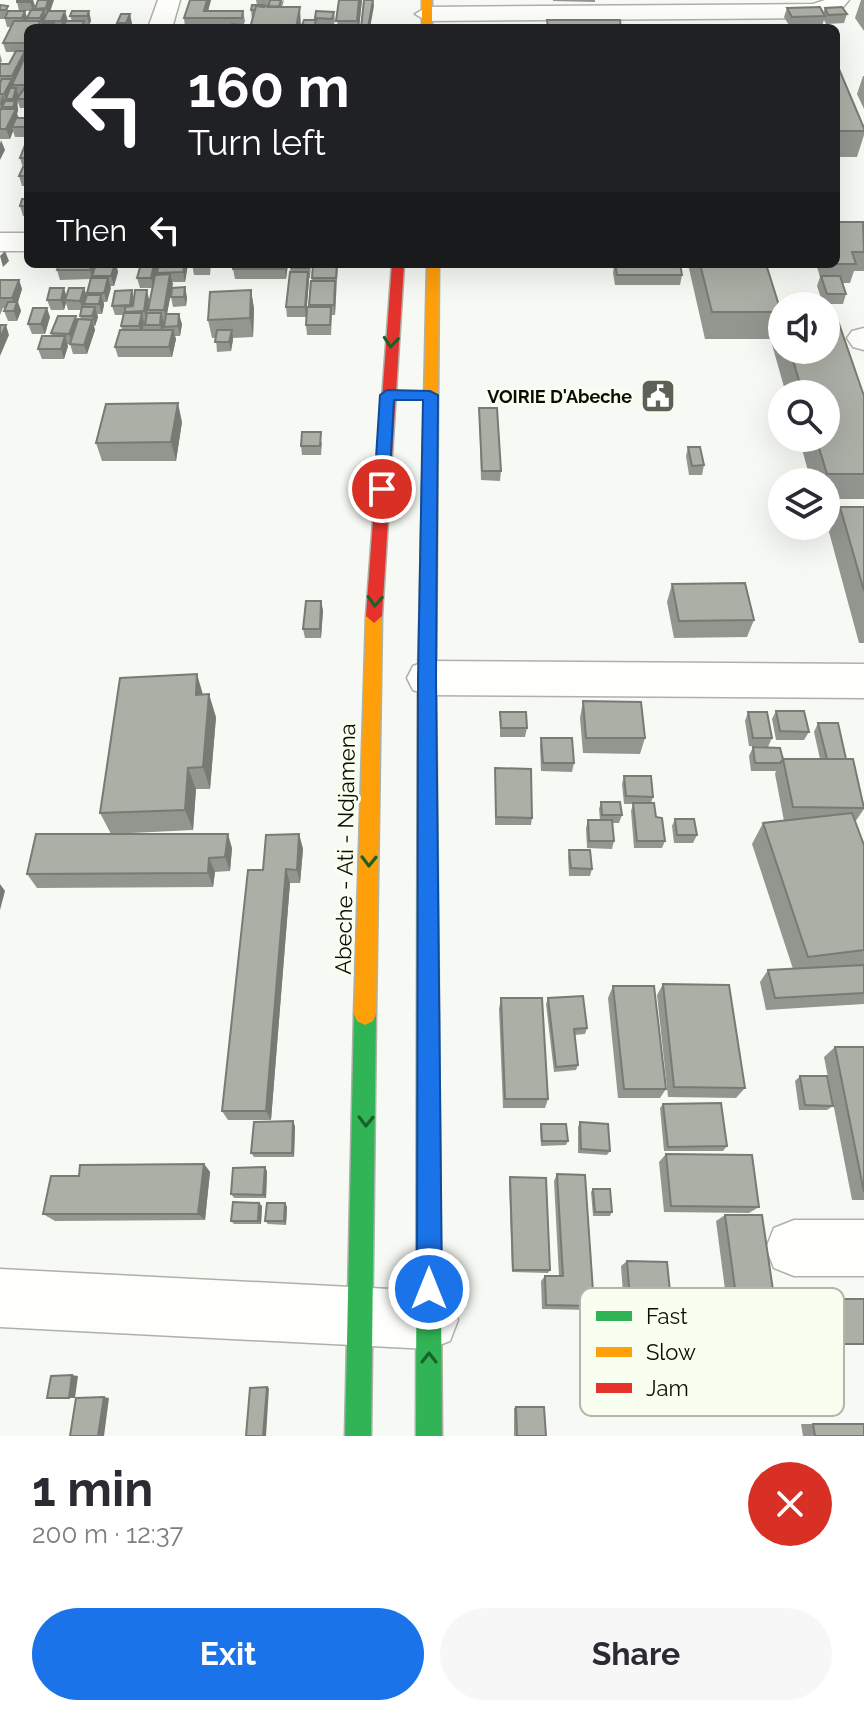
<!DOCTYPE html>
<meta charset="utf-8">
<style>
:root{--surface:#fff;--page:#f7f7f7;--text:#2b2b33;--muted:#7c7c81;--accent:#1a73e8}
body{margin:0;font-family:Raleway,sans-serif;background:var(--page);color:var(--text);height:100vh;display:flex;flex-direction:column;font-size:30px;white-space:nowrap}
*{box-sizing:border-box;margin:0}
p{font-size:26px;color:var(--muted)}
.icon{flex:none;width:44px;height:44px;fill:none;stroke:currentColor;stroke-width:2;stroke-linecap:round;stroke-linejoin:round}
.map{position:relative;height:1436px;overflow:hidden}
.side{display:flex;flex-direction:column;background:var(--surface);flex:1}
.side>*{flex:none}
.hud{position:absolute;left:24px;top:24px;width:816px;height:244px;border-radius:12px;box-shadow:0 8px 32px #0002;background:#202124;color:#fff;overflow:hidden}
.buttons{position:absolute;left:768px;top:292px;display:grid;gap:16px}
.buttons a{display:grid;place-items:center;width:72px;height:72px;border-radius:50%;background:var(--surface);box-shadow:0 8px 32px #0002;font-size:40px}
.pin{position:absolute;display:grid;place-items:center;width:68px;height:68px;color:#fff;margin:-34px;border:4px solid #fff;border-radius:50%;box-shadow:0 2px 8px #0007}
.me{position:absolute;width:88px;margin:-44px;rotate:0deg;stroke-linejoin:round;filter:drop-shadow(0 0 6px #0008)}
.turn{display:flex;align-items:center;gap:28px;height:168px;padding:0 32px;font-size:36px}
.turn .icon{width:104px;height:104px;stroke-width:2.5}
.turn b{display:block;font-size:56px;line-height:68px}
.then{display:flex;align-items:center;height:76px;padding:0 32px;background:#0003;gap:16px;font-size:30px}
.round{display:grid;place-items:center;flex:none;width:84px;height:84px;border-radius:42px;background:var(--page)}
.head{display:flex;align-items:center;justify-content:space-between;height:136px;padding:0 32px}
h1{font-size:48px;font-weight:700;line-height:60px}
.action{display:flex;gap:16px;margin-top:auto;padding:16px 32px}
.action a{flex:1;height:92px;border-radius:48px;background:var(--accent);color:#fff;font-size:32px;font-weight:700;line-height:92px;text-align:center}
.action a+a{background:var(--page);color:var(--text)}
.map>svg:first-child{display:block}
.lines{fill:none;stroke-linecap:round;stroke-linejoin:round}
.street-casing{stroke:#adb1a8;stroke-width:3}
.fast-casing{stroke:#adb1a8;stroke-width:3}
.slow-casing{stroke:#adb1a8;stroke-width:3}
.jam-casing{stroke:#adb1a8;stroke-width:3}
.street{fill:#fefefd;fill-rule:evenodd}
.fast{fill:#30b455;fill-rule:evenodd}
.slow{fill:#ff9f0a;fill-rule:evenodd}
.jam{fill:#e5322d;fill-rule:evenodd}
.wall{fill:#93968f}
.shaded-wall{fill:#787a74}
.building{fill:#abafa6;stroke:#787a74;stroke-width:2}
.oneway{stroke:#1c602c}
.route{fill:#1a73e8;stroke:#114b97;stroke-width:2}
.labels{text-anchor:middle;dominant-baseline:central;stroke-width:6;stroke-linejoin:round;paint-order:stroke}
.far-poi-label{font-size:18px;font-weight:bold;fill:#090d03;stroke:#f8fef0;text-anchor:end}
.street-label{font-size:22px;fill:#090d03;stroke:#f8fef0}
.key{fill:#f8fef0;stroke:#b0b6a9;stroke-width:2}
.key-label{font-size:22px;fill:#090d03}
</style>
<div class="map">
<svg width="864" height="1436" viewBox="0 0 864 1436">
<rect width="100%" height="100%" fill="#f7faf4"/>
<g class="lines">
<g class="street-casing">
<path id="street" d="M158 0H180L172 28H148Z
M825 0H849L839 12 813 18 427 21 415 14 427 7 813 4Z
M0 233H28V251H0Z
M864 328V350L853 347 847 338 852 331Z
M427 661 864 664V698L427 695 413 690 407 678 413 666Z
M794 1220H864V1276H794L774 1268 766 1248 774 1228Z
M0 1269 429 1291 450 1299 458 1320 450 1341 429 1349 0 1327Z"/>
</g>
<g class="fast-casing">
<path id="fast" d="M365 1003 373 1007 376 1014 371 1436H345L354 1014 357 1007Z
M428 1003 436 1007 439 1014 442 1436H416L417 1014 420 1007Z"/>
</g>
<g class="slow-casing">
<path id="slow" d="M422 0H432V28H422Z
M427 264H439L436 678 439 1014 436 1021 428 1025 420 1021 417 1014 418 678Z
M374 609 382 616 376 1014 373 1021 365 1025 357 1021 354 1014 366 616Z"/>
</g>
<g class="jam-casing">
<path id="jam" d="M392 264H404L382 616 374 623 366 616Z"/>
</g>
<use href="#street" class="street"/>
<use href="#fast" class="fast"/>
<use href="#slow" class="slow"/>
<use href="#jam" class="jam"/>
</g>
<path class="wall" d="M17 0H33L35 6 33 10H35L38 0 50 11 67 21H72L70 16 89 11 91 21 89 25H85L86 28H65V27L64 28H28V108H20L18 102 17 105 18 110 17 114 18 118H28V137H15L13 131 10 139H0V54L2 61 0 64H9L15 52H6L3 43 11 27H7L5 19H0V5L10 11H25L27 18 31 11H19L17 2Z
M190 0H211L208 11H243L245 21 243 27H185L184 18Z
M256 0H269L268 7 284 0 282 7 302 25 252 20 251 10 257 5Z
M339 0H362L359 28H337Z
M553 0H595V2L553 1Z
M861 0H864V31L855 18Z
M787 8 823 13 825 8 847 14 844 23 826 24 824 20 822 26 790 27 784 17Z
M334 12 335 21 333 28H301L315 20V18Z
M130 14 132 24 130 28H118L117 23Z
M836 62 864 128V135L857 157H836Z
M863 76H864V109L857 94Z
M28 145V186H22L19 176 23 168 20 158Z
M28 199V216H23L20 206Z
M864 225V271H854L850 283H842L846 294 843 304H823L817 286 820 277 816 264H836Z
M59 264H116L118 272 114 286H110L107 302H104V305L102 314H97L98 317 95 326H94L95 330 87 354H73L70 344H67L68 346 64 359H42L38 349 52 336 51 333 78 322 81 319 80 316 81 310H68L66 303 64 310H51L47 300 67 295 84 288 87 296 91 279 60 280 57 270Z
M141 264H158L156 275H158L157 273 188 264 185 282H172L167 314 182 324 180 336H175L176 339 172 357H118L115 347 122 330 121 326 123 315H115L112 306 134 298 149 299 148 313H149L148 310 153 288H140L137 278Z
M192 264H211L210 275H194Z
M234 264H288L286 279H235L233 269Z
M291 264H311L310 278H309L306 317H287L286 307Z
M338 264 335 315H332L331 335H307L306 325 312 278Z
M614 264 682 275 680 285H615L613 273Z
M688 264H766L781 312 780 315H782V350H826L864 396V499H826V482H811L799 438H826V394H786L771 341 772 339H705Z
M0 280H19L22 289 18 302 21 311 17 321H8L4 311 5 308H3L0 315Z
M251 290 254 309 253 337 233 338 231 351 217 352 216 338H212L208 320Z
M171 297H187L186 306 173 307Z
M50 317 45 334H32L28 324Z
M479 408 501 471 500 481 481 480Z
M182 422 176 461H102L96 443Z
M322 442 321 455H302L301 446Z
M688 447 704 465 702 475H689L686 456Z
M840 507H864V643H859L829 532Z
M672 584 754 620 747 637 674 638 667 602Z
M323 610 321 638H305L303 629Z
M583 701 645 738 640 754 583 753 580 718Z
M776 711 809 732 804 740H776L772 719Z
M500 712 527 728 525 737H500Z
M748 712 772 738 768 747 749 746 745 721Z
M216 717 210 789H196L193 830 111 834 100 813Z
M818 723 846 759 864 806V809L855 822 864 845V1004L766 1010 760 982 768 970 793 969 752 844 763 823 784 821 775 774 776 771H751L749 756 753 747 783 759H820L814 732Z
M541 738 574 763 572 772 541 771 540 746Z
M495 768 532 818 531 825H495Z
M624 776 653 797 651 803 665 841 662 848H634L631 811 633 804H624L622 784Z
M601 802 622 815 619 823H612L614 841 612 849 587 848 586 828 588 820H600L599 809Z
M675 819 697 835 693 843H674L672 826Z
M299 834 303 849 300 883H290L271 1120H228L222 1111 263 870Z
M232 848 230 871 215 872 213 887 37 888 27 874Z
M569 850 592 869 590 876H569L568 857Z
M663 984 745 1088 736 1098 668 1097 657 995Z
M613 986 666 1089 660 1098H618L608 998Z
M501 998 548 1099 545 1108H503L499 1009Z
M548 998 587 1028 585 1034 574 1035 578 1065 576 1070 554 1072 546 1004Z
M835 1047H864V1200H852L824 1057Z
M800 1076 833 1106 827 1110H799L795 1081Z
M663 1104 727 1146 723 1151H664L660 1108Z
M580 1122 610 1151 607 1155 578 1153V1127Z
M541 1124 568 1141 566 1145 541 1146 540 1129Z
M295 1126 294 1157H254L251 1153Z
M666 1154 759 1207 749 1213 664 1212 659 1162Z
M204 1164 210 1172 205 1220 55 1221 43 1214 79 1176Z
M267 1171 266 1198H234L231 1194Z
M557 1174 594 1306 589 1310 542 1309 541 1281 545 1276H559L554 1181Z
M510 1177 550 1270 548 1273 512 1272 509 1181Z
M593 1189 612 1212 610 1216H593L591 1192Z
M259 1203 262 1206 261 1224H234L231 1221Z
M285 1203 287 1207 286 1225 268 1224 265 1221Z
M725 1215 774 1297 814 1341 802 1344 732 1343 716 1221Z
M627 1261 680 1388 672 1390 630 1389 621 1266Z
M826 1299H864V1345H828L820 1301Z
M516 1407 546 1436H514V1408Z
M801 1424H864V1436H803Z"/>
<path class="shaded-wall" d="M31 0H33L35 6 33 11 30 2Z
M48 0H54L48 18 46 8Z
M207 0H211L206 18 204 11Z
M359 0H362L359 28H357Z
M373 0 374 6 370 28H368Z
M300 7 301 28H296Z
M44 10 46 20 43 21 44 24 43 28 40 18Z
M25 11 28 21 25 27 22 18Z
M65 11 68 21 64 28H63L61 21Z
M89 11 91 21 89 25 87 16Z
M130 14 132 24 130 28H127L126 23Z
M25 51 28 60 15 86 12 76Z
M12 79 14 90 6 99 7 103 4 94Z
M16 88 19 98 17 99 18 110 17 114 19 118 12 127 13 131 10 139 6 129 14 111 13 99Z
M3 95 6 105 2 107 4 111 3 113 0 103Z
M1 140 5 150 0 160V144Z
M5 251 9 261 3 267 0 256Z
M92 264H96L92 276 90 270Z
M115 264H116L118 272 114 286 111 276Z
M154 264H158V266L154 288 151 278Z
M185 264H188L185 282 183 272Z
M285 264H288L286 279 285 269Z
M308 272 309 281 306 317 305 307Z
M170 274 173 284 166 319 164 310Z
M108 278 111 288 107 302 104 293Z
M19 280 22 289 18 302 21 311 17 321 14 311 15 308 12 298Z
M335 281 336 291 335 315 334 305Z
M185 287 187 297 186 306 184 297Z
M64 288 67 298 65 300 66 303 64 310 61 300Z
M84 288 87 298 83 311 80 301Z
M132 290 134 300 132 312 130 305Z
M147 290 149 299 147 321 144 311Z
M251 290 254 309 253 337 250 318Z
M101 295 104 305 102 314 99 304Z
M95 307 98 317 95 326 92 316Z
M47 308 50 317 45 334 41 324Z
M142 313 144 323 142 335 139 326Z
M161 313 164 323 162 335 160 325Z
M179 314 182 324 180 336 178 326Z
M76 316 79 326 73 344 69 334Z
M92 320 95 330 87 354 84 345Z
M6 325 9 335 0 356V338Z
M173 330 176 339 172 357 169 347Z
M232 330 233 340 231 351 229 342Z
M65 336 68 346 64 359 61 349Z
M178 403 182 422 176 461 171 442Z
M321 601 323 610 321 638 320 629Z
M197 674 204 698 196 695Z
M209 694 216 717 210 789 203 767Z
M188 768 196 789 193 830 185 810Z
M228 834 232 848 230 871 225 857Z
M299 834 303 849 300 883 297 870Z
M209 858 215 872 213 887 208 873Z
M286 869 290 883 271 1120 266 1111Z
M0 884 5 891 0 910Z
M293 1121 295 1126 294 1157 292 1153Z
M204 1164 210 1172 205 1220 198 1214Z
M265 1167 267 1171 266 1198 263 1195Z
M259 1203 262 1206 261 1224 258 1221Z
M285 1203 287 1207 286 1225 284 1221Z
M72 1375 78 1376 75 1398H69Z
M267 1387 269 1388 266 1436H263Z
M104 1397 109 1398 104 1436H98Z"/>
<path class="building" d="M17 0H31L30 2H17Z
M38 0H48L46 8 35 9Z
M190 0H207L204 11H243L242 18H184Z
M270 0H281L279 7H268Z
M339 0H359L357 21H336Z
M364 0H373L368 28H361Z
M0 5 8 6 6 10H0Z
M252 5H264V7L256 6 255 10H251Z
M256 6 300 7 296 28H250Z
M820 7 825 16 792 17 787 8Z
M842 7 847 14 828 15 825 8Z
M31 10H44L40 18H27Z
M8 11H25L22 18H5Z
M48 11H65L61 21H43Z
M72 11H89L87 16H70Z
M316 11 334 12 332 19 315 18Z
M121 14H130L126 23H117Z
M304 20H316L314 28H301Z
M547 20H620L621 28H548Z
M14 21H40L37 28H28V43H3Z
M66 21H84L82 26H64Z
M42 23H54L52 28H40Z
M232 24 240 25V28H231Z
M28 50V79L25 85H12Z
M16 51H25L12 76H0V64H9Z
M836 62 864 128V131H836Z
M2 79H12L4 94H0V83Z
M28 83V99H17Z
M10 88H16L13 99H6Z
M5 101H15L13 107H2Z
M1 109H16L6 129H0V111Z
M16 118H28L25 127H12Z
M25 145H28V158H20Z
M23 167H28V176H19Z
M22 199H28V206H20Z
M836 222H863L864 252H852L856 264H829H836Z
M59 264H92L90 270H57Z
M96 264H115L111 276H92Z
M141 264H154L151 278H137Z
M159 264H185L183 272 157 273Z
M234 264H285V269H233Z
M291 264H309V268H291Z
M313 264H337L336 278H312Z
M615 264H680L682 275H617Z
M700 264H766L781 312H712Z
M290 272H308L305 307H286Z
M170 274 164 310H148L155 275Z
M821 276H840L846 294H827Z
M91 278H108L104 293H87Z
M0 280H19L12 298H0Z
M311 281H335L334 305H309Z
M185 287 184 297H171L172 288Z
M50 288H64L61 300H47Z
M69 288H84L80 301 65 300Z
M132 290 130 305 112 306 115 291Z
M135 290H147L144 311 125 312V307L133 306Z
M251 290 250 318 208 320 210 292Z
M87 295H101L99 304H84Z
M8 302H17L14 311H4Z
M82 307H95L92 316H80Z
M307 307H331L330 325H306Z
M33 308H47L41 324H28Z
M124 313H142L139 326H121Z
M147 313H161L160 325H145Z
M166 314H179L178 326 164 327Z
M826 315H836L864 396V474H827L816 438H826V394H803L790 350H826Z
M58 316H76L69 334 51 333Z
M78 319 92 320 84 345 70 344Z
M0 325H6L0 338Z
M120 330H173L169 347H115Z
M217 330H232L229 342H215Z
M42 336H65L61 349H38Z
M178 403 171 442 96 443 106 404Z
M479 408H497L501 471H482Z
M302 432H321L320 446H301Z
M688 447H700L704 465 692 466Z
M840 507H864V591Z
M745 583 754 620 679 621 672 584Z
M306 601H321L320 629H303Z
M197 674 196 695 209 694 203 767 188 768 185 810 100 813 120 678Z
M583 701 641 702 645 738H586Z
M776 711H804L809 732 780 731Z
M500 712H526L527 728H501Z
M748 712H767L772 738H753Z
M818 723H838L846 759H827Z
M541 738H572L574 763H543Z
M753 747 780 748 784 763 783 759 780 763H755Z
M783 759H853L864 808 793 807Z
M495 768 531 769 532 818 496 817Z
M624 776H651L653 797 626 796Z
M601 802H620L622 815H602Z
M633 803H654L656 817 662 818 665 841H637Z
M852 813 864 845V950L808 957 763 823Z
M675 819H694L697 835H677Z
M588 820H612L614 841H589Z
M36 834H228L225 857 209 858 208 873 27 874Z
M299 834 297 870 286 869 266 1111H222L248 870H263L266 835Z
M569 850H590L592 869 571 868Z
M864 965V993L775 998 768 970Z
M663 984 729 985 745 1088 674 1087Z
M613 986H654L666 1089H624Z
M583 996 587 1028 574 1029 578 1065 556 1067 548 998Z
M501 998H542L548 1099H505Z
M835 1047H864V1192Z
M800 1076H827L833 1106 805 1105Z
M721 1103 727 1146 668 1147 663 1104Z
M293 1121 292 1153H251L254 1122Z
M580 1122 608 1124 610 1151 581 1149Z
M541 1124H566L568 1141H542Z
M666 1154 752 1155 759 1207 671 1206Z
M204 1164 198 1214H43L51 1176H79L80 1165Z
M265 1167 263 1195 231 1194 233 1168Z
M557 1174 585 1175 594 1306 546 1305 545 1276H563Z
M510 1177 546 1178 550 1270H513Z
M593 1189H610L612 1212H595Z
M233 1202 259 1203 258 1221H231Z
M267 1203H285L284 1221H265Z
M725 1215H762L774 1297H807L814 1341 742 1340Z
M627 1261 667 1262 680 1388H637Z
M826 1299H864V1344H834Z
M72 1375 69 1398H47L51 1376Z
M267 1387 263 1436H246L250 1388Z
M104 1397 98 1436H70L76 1398Z
M516 1407H544L546 1436H517Z
M813 1424H864V1436H815Z"/>
<defs><path id="oneway-chevron" d="M-2-3.5L2.5 0L-2 3.5" fill="none" stroke-width="1.6" stroke-linecap="round" stroke-linejoin="round" transform="scale(2)"/></defs>
<g class="oneway">
<use href="#oneway-chevron" transform="translate(391 342) rotate(95)"/>
<use href="#oneway-chevron" transform="translate(375 601) rotate(93)"/>
<use href="#oneway-chevron" transform="translate(369 861) rotate(91)"/>
<use href="#oneway-chevron" transform="translate(366 1121) rotate(91)"/>
<use href="#oneway-chevron" transform="translate(429 1358) rotate(-90)"/>
</g>
<path class="route" d="M387 390 430 391 438 395 436 678 442 1289 438 1298 429 1302 420 1298 417 1289 418 678 423 400H394L389 489 382 494 374 489 380 395Z"/>
<defs>
<g id="civic-square" transform="scale(1.8)"><rect x="-9" y="-9" width="18" height="18" rx="4" fill="#5c6057" stroke="#f8fef0"/><path d="M-.6-6.5H3V-4.5H.6V-3L4-1V1h2V6H-6V1h2V-1L-.6-3ZM-1.2 2.5V6h2.4V2.5Z" fill="#fff"/></g>
</defs>
<g fill-rule="evenodd">
<use href="#civic-square" x="658" y="396"/>
</g>
<g class="labels">
<g class="far-poi-label">
<text x="632" y="396">VOIRIE D'Abeche</text>
</g>
<g class="street-label">
<text transform="translate(345 849) rotate(-89)">Abeche - Ati - Ndjamena</text>
</g>
</g>
<rect x="580" y="1288" width="264" height="128" rx="12" class="key"/>
<rect x="596" y="1311" width="36" height="10" fill="#30b455"/>
<rect x="596" y="1347" width="36" height="10" fill="#ff9f0a"/>
<rect x="596" y="1383" width="36" height="10" fill="#e5322d"/>
<g class="key-label">
<text x="646" y="1324">Fast</text>
<text x="646" y="1360">Slow</text>
<text x="646" y="1396">Jam</text>
</g>
</svg>
<div class="buttons">
<a><svg class="icon" aria-label="sound" viewBox="0 0 24 24"><path d="M4 9h4l5-4v14l-5-4H4zM17 9q2 3 0 6"/></svg></a>
<a><svg class="icon" aria-label="search" viewBox="0 0 24 24"><circle cx="10" cy="10" r="6"/><path d="M15 15l6 6"/></svg></a>
<a><svg class="icon" aria-label="layers" viewBox="0 0 24 24"><path d="M12 4l9 5-9 5-9-5zM3 14l9 5 9-5"/></svg></a>
</div>
<div class="pin" style="left:382px;top:489px;background:#d93025"><svg class="icon" aria-label="arrive" viewBox="0 0 24 24"><path d="M6 21V4h12l-3 4 3 4H6"/></svg></div>
<svg class="me" style="left:429px;top:1289px" viewBox="-20 -20 40 40"><circle r="17" fill="#1a73e8" stroke="#fff" stroke-width="3"/><path d="M0-11L8 9 0 5-8 9z" fill="#fff"/></svg>
<div class="hud">
<div class="turn"><svg class="icon" aria-label="left" viewBox="0 0 24 24"><path d="M17 20v-9H6M10 6l-5 5 5 5"/></svg><div><b>160 m</b>Turn left</div></div>
<div class="then">Then<svg class="icon" aria-label="left" viewBox="0 0 24 24"><path d="M17 20v-9H6M10 6l-5 5 5 5"/></svg></div>
</div>
</div>
<section class="side">
<div class="head"><div><h1>1 min</h1><p>200 m · 12:37</p></div><a class="round" style="background:#d93025;color:#fff"><svg class="icon" aria-label="close" viewBox="0 0 24 24"><path d="M6 6l12 12M18 6L6 18"/></svg></a></div>
<div class="action"><a>Exit</a><a>Share</a></div>
</section>
